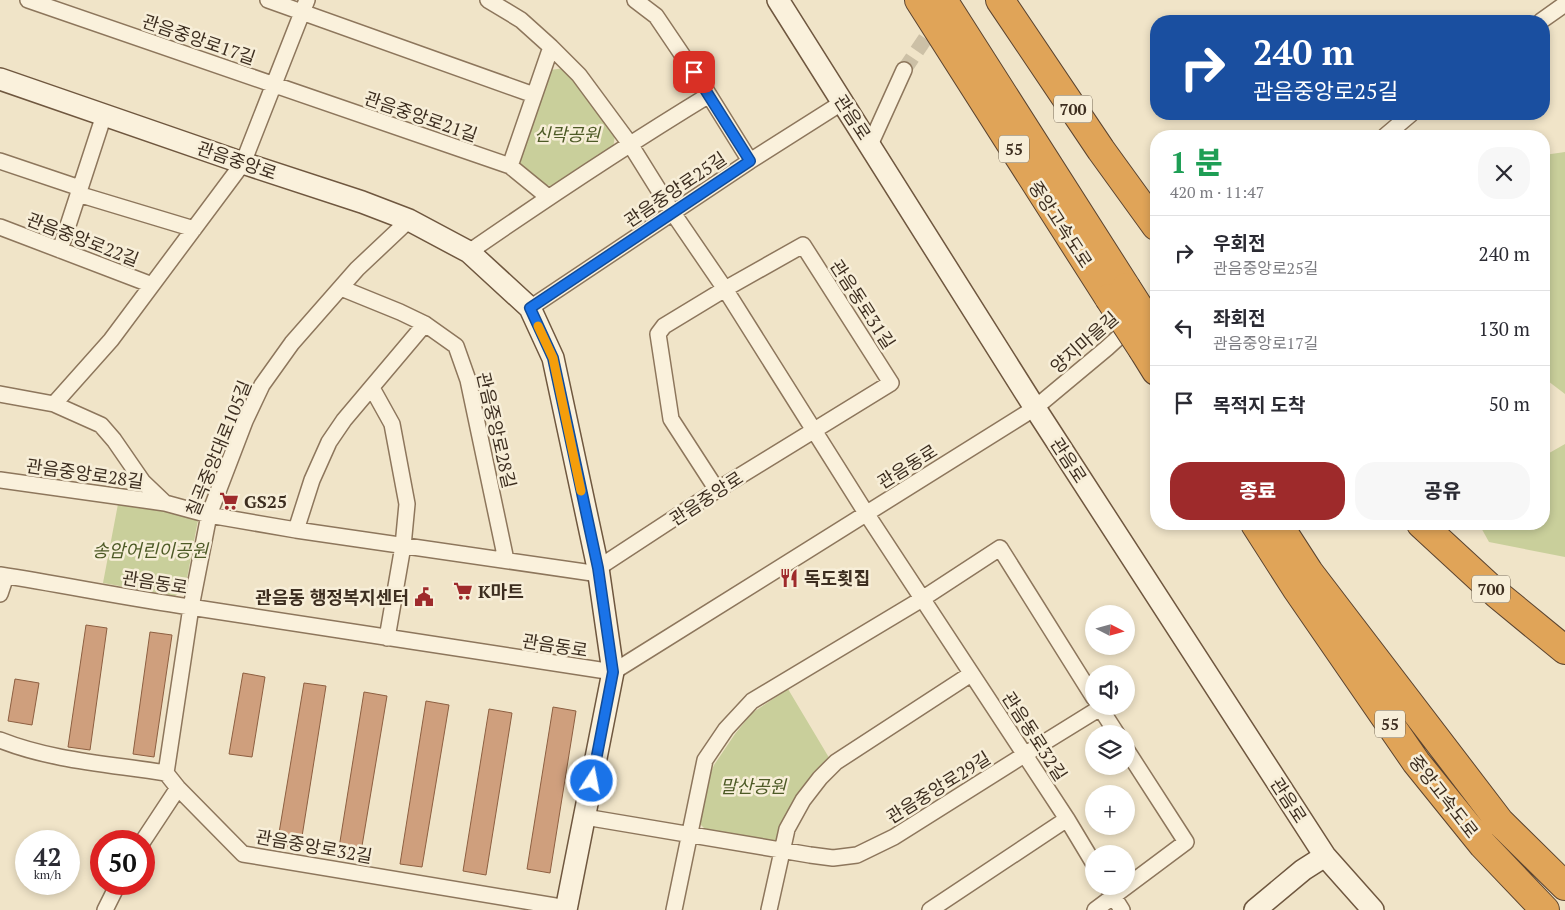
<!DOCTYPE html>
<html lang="ko">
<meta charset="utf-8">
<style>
:root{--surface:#fff;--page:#f7f7f7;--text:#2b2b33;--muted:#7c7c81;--line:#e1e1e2;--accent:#9e2a2b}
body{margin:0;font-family:"PT Serif","Noto Sans KR",serif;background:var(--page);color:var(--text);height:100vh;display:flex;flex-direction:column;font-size:19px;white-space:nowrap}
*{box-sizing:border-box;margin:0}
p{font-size:16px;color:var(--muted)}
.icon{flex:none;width:28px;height:28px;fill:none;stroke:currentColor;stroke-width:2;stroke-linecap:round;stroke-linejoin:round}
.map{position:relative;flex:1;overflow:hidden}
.panel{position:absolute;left:1150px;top:130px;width:400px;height:400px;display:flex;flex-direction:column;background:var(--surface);border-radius:20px;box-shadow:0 2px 8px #0003}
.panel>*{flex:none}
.top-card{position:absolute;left:1150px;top:15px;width:400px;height:105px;border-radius:20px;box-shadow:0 2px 8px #0003;background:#1a4fa0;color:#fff;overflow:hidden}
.needle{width:32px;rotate:96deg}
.tools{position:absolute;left:1085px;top:605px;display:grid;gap:10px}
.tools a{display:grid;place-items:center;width:50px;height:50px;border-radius:50%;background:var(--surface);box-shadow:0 2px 8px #0003;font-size:25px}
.speed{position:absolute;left:15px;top:830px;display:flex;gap:10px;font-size:25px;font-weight:700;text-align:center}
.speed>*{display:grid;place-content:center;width:65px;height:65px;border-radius:50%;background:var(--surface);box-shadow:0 2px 8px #0003;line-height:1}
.speed small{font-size:12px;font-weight:400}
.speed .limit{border:8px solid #d22;background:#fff;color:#111}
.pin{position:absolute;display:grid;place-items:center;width:42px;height:42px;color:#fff;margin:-21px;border-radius:10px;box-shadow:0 2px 8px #0006}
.me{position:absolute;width:55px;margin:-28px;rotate:11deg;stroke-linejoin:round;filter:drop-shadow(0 0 4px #0008)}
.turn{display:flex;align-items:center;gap:18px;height:105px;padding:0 20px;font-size:22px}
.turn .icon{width:65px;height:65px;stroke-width:2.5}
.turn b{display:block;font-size:35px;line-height:42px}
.round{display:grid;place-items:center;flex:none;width:52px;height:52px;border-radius:20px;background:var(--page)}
.overview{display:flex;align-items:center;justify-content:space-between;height:85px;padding:0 20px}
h1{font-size:30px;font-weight:800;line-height:38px;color:#1e9e55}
.primary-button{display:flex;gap:10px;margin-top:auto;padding:10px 20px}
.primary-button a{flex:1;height:58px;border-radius:20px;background:var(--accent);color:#fff;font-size:20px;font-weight:800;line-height:58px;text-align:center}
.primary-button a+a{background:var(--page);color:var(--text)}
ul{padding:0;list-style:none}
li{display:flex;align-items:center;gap:15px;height:75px;padding:0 20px;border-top:1px solid var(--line)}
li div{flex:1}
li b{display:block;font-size:19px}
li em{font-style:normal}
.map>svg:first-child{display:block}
.green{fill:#c9cf9b}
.building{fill:#cf9f7d;stroke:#8d5f41}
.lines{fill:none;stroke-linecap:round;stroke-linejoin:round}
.street-tunnel{stroke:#ccc0a6;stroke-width:15;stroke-dasharray:15 8;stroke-linecap:butt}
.street-casing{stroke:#8d765c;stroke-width:18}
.secondary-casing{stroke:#6f573f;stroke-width:24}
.highway-casing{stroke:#5b4430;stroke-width:30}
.street{stroke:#faf1dc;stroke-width:15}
.secondary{stroke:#faf1dc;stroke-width:21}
.highway{stroke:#e0a458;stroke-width:28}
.highway-bridge-casing{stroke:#5b4430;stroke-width:30;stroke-linecap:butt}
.highway-bridge{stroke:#e0a458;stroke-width:28}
.route-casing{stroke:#114b97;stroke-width:12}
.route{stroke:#1a73e8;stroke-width:9}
.slow{stroke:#f59e0b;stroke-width:9}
.labels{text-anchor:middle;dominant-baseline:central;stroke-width:5;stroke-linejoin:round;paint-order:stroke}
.shield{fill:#f7eed8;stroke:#756857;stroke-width:1}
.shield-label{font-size:16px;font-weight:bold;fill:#3d2e20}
.street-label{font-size:18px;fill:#3d2e20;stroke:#f7eed8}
.park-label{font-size:18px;font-style:italic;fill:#4d5a26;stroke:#f7eed8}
.poi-label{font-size:18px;font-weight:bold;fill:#3d2e20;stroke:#f7eed8;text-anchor:start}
</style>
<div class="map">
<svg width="1565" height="910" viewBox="0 0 1565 910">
<rect width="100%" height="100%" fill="#f0e4c8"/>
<path class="green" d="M565 68 615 135 613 149 558 187 545 185 522 166 517 158 550 70Z
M1565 152V394L1544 378V155Z
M1565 444V557L1489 542 1479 524H1544V456Z
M118 504 179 513 198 520 185 589 175 596 103 583Z
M788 689 831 761 807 782 790 811 779 838 771 845 708 832 698 822 707 781 714 765 735 734 752 713Z"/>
<path class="building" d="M86 625 107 628 90 750 68 747Z
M150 632 172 635 154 757 133 754Z
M243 673 265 677 252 757 229 754Z
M15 679 39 683 32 725 8 721Z
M304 683 326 686 300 849 277 845Z
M364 692 387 696 360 858 338 854Z
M426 701 449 705 422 867 400 864Z
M553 707 576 711 550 873 527 869Z
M489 709 512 713 486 875 463 871Z"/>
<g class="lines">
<path class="street-tunnel" d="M904 70 938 20"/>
<g class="street-casing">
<path id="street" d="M28 0 510 166 548 197
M268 0 534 95
M488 0 521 20 551 47 579 75 630 144 673 213 725 289 866 513 1067 819 1094 864
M635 0 656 16 704 87 750 161
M1541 21 1565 4
M1385 136 1411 114
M870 145 904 70
M0 161 80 188
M510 166 551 47
M78 194 194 229
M0 227 152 285
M60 250 104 115
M469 252C547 198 627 145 709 95
M341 288 400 312 425 324 456 346 468 380 506 560
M530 308 750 161 843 102
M372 388 392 424 407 504 403 546 387 638
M0 394 54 404 101 425 114 440 143 482 165 503 209 515 296 530 599 574
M54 404 111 340 243 163 307 0
M0 480 165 503
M296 530 312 480 329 442 344 420 425 324
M598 568 717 490 891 383 803 245 725 289 664 326 658 334 671 419 717 490
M0 575C64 585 127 598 190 607 331 628 472 651 613 672L1035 408 1107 348 1156 303
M0 594 6 576
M1099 706 1117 734
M0 740C53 761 110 764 166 773L178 788 243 854 567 908
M166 773 191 607 209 515 245 421 262 385 292 343 357 269 409 220
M585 817 810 855 833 858 857 855 894 837 1024 755 1100 708
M143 841 178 788
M1107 886 1122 910
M105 910 118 884
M674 910 705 760 726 729 752 701 922 599 1000 548 1094 698
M769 910 787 829 803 800 820 778 836 762 971 674
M930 910 1067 819
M1095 910 1186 842 1126 749"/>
</g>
<g class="secondary-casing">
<path id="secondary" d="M778 0 1035 408 1325 856 1373 910
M0 79 243 163 362 202 409 220 469 252 530 308 553 358 598 568 613 672 566 910
M1255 910 1303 870 1325 856"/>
</g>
<g class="highway-casing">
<path id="highway" d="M919 0 1109 298
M943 0 1126 287
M1000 0 1101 150 1156 226
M1143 350 1156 371
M1255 524 1296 588 1416 762 1483 845 1545 910
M1278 524 1309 572 1500 822 1565 886
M1421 524 1498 595 1565 650"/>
</g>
<use href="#street" class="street"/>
<use href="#secondary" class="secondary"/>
<use href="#highway" class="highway"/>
<g class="highway-bridge-casing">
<path id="highway-bridge" d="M1126 287 1156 334
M1109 298 1143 350"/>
</g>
<use href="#highway-bridge" class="highway-bridge"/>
</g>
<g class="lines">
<g class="route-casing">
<path id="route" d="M592 781 613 672 598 568 553 358 530 308 750 161 694 72"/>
</g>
<use href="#route" class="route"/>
<path class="slow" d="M538 326 553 358 581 491"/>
</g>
<defs>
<g id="supermarket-bare" transform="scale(1.5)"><path d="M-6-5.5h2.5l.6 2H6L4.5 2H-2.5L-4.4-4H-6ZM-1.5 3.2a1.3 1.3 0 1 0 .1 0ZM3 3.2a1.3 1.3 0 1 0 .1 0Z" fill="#9e2a2b" stroke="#f7eed8" stroke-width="2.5" paint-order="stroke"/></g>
<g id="restaurant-bare" transform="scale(1.5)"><path d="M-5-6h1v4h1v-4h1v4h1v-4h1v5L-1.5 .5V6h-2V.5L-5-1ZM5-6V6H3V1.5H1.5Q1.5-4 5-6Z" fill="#9e2a2b" stroke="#f7eed8" stroke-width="2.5" paint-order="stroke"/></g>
<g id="civic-bare" transform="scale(1.5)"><path d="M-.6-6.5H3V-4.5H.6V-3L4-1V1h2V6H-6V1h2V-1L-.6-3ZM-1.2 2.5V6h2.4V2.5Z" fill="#9e2a2b" stroke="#f7eed8" stroke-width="2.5" paint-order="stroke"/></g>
</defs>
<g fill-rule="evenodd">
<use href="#supermarket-bare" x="229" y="501"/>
<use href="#restaurant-bare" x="789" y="578"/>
<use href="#supermarket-bare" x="463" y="591"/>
<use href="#civic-bare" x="424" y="597"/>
</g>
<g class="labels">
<g class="shield">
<rect x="1054" y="95.5" width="38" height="27" rx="4"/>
<rect x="999" y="135.5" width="30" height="27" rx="4"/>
<rect x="1472" y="575.5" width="38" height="27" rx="4"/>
<rect x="1375" y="710.5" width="30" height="27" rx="4"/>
</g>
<g class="shield-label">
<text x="1073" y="109">700</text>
<text x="1014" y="149">55</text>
<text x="1491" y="589">700</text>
<text x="1390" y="724">55</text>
</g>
<g class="street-label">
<text transform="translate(199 39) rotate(19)">관음중앙로17길</text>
<text transform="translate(421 116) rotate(19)">관음중앙로21길</text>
<text transform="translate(853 117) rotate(57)">관음로</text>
<text transform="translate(237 160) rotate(19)">관음중앙로</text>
<text transform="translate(675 189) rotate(-34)">관음중앙로25길</text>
<text transform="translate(1061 224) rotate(57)">중앙고속도로</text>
<text transform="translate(83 239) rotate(21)">관음중앙로22길</text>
<text transform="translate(863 304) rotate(57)">관음동로31길</text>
<text transform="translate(1084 342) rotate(-41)">양지마을길</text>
<text transform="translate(497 430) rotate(77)">관음중앙로28길</text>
<text transform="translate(218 448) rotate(-68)">칠곡중앙대로105길</text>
<text transform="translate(1069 460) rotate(57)">관음로</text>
<text transform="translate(907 466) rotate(-32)">관음동로</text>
<text transform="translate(85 473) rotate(8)">관음중앙로28길</text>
<text transform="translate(706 498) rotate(-33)">관음중앙로</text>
<text transform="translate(155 582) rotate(9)">관음동로</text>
<text transform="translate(555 645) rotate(9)">관음동로</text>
<text transform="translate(1035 736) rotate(57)">관음동로32길</text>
<text transform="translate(938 787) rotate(-32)">관음중앙로29길</text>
<text transform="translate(1444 796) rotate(52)">중앙고속도로</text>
<text transform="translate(1289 800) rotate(57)">관음로</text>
<text transform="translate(314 846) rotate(10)">관음중앙로32길</text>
</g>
<g class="park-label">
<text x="567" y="134">신락공원</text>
<text x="150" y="550">송암어린이공원</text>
<text x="753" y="786">말산공원</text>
</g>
<g class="poi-label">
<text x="244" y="501">GS25</text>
<text x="804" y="578">독도횟집</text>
<text x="478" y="591">K마트</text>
<text x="409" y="597" text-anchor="end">관음동 행정복지센터</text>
</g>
</g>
</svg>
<div class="tools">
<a><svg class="needle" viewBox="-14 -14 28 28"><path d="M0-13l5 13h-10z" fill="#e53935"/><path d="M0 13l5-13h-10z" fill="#7c7c81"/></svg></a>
<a><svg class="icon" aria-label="sound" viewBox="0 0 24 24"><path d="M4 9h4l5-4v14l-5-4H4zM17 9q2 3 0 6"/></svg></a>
<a><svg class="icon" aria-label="layers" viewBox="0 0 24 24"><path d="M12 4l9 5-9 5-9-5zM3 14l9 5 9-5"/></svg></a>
<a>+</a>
<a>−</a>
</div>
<div class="speed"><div>42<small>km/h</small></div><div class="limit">50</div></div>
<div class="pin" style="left:694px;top:72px;background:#d93025"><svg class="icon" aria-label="arrive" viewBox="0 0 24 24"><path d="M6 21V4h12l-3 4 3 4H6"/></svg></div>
<svg class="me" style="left:592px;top:781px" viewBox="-20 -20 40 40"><circle r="17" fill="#1a73e8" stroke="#fff" stroke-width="3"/><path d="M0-11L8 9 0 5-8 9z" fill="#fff"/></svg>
<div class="top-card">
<div class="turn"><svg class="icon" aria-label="right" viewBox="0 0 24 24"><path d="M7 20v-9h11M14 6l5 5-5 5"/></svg><div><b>240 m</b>관음중앙로25길</div></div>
</div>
<section class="panel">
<div class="overview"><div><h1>1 분</h1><p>420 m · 11:47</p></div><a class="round"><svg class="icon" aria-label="close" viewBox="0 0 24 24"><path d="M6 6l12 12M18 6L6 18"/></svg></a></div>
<ul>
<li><svg class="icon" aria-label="right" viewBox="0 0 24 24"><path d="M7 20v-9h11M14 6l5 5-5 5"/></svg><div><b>우회전</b><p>관음중앙로25길</p></div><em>240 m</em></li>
<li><svg class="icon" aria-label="left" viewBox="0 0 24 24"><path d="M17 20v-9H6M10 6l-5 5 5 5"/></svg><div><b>좌회전</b><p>관음중앙로17길</p></div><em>130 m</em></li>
<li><svg class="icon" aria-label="arrive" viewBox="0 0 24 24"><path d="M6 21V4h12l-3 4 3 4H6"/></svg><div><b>목적지 도착</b></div><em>50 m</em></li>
</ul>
<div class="primary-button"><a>종료</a><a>공유</a></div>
</section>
</div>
